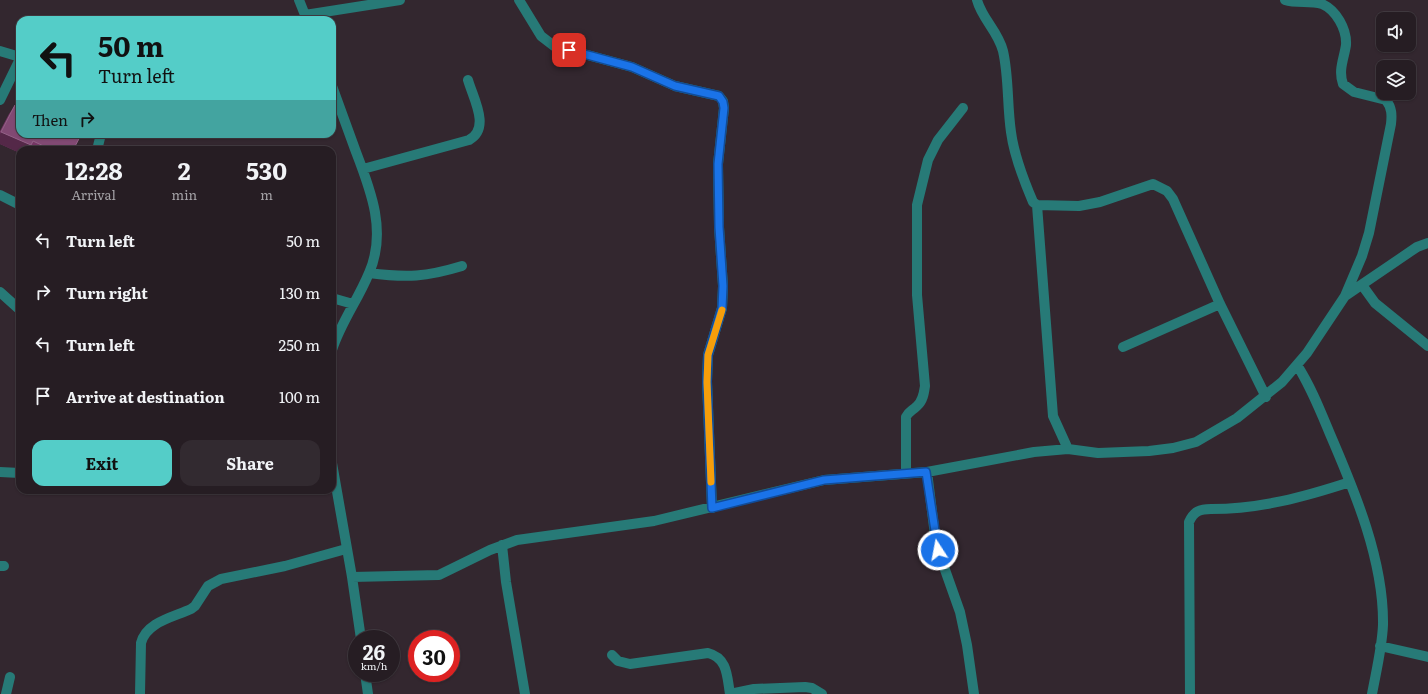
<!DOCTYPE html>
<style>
:root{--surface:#261d23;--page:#322a30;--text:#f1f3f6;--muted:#a4a2a6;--line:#423b41;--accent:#54cdc8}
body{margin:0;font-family:Literata,serif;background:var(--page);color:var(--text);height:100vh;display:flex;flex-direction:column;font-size:15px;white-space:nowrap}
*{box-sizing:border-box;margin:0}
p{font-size:13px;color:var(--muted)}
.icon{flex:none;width:22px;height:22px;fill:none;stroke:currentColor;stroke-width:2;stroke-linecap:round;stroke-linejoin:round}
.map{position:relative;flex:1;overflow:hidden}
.drawer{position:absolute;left:16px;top:146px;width:320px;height:348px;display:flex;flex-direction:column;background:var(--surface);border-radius:12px;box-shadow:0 1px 3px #0004,0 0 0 1px var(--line)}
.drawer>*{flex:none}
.hud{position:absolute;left:16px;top:16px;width:320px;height:122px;border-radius:12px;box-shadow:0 1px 3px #0004,0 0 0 1px var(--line);background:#54cdc8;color:#111;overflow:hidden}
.buttons{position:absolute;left:1376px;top:12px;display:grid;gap:8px}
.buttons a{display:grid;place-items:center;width:40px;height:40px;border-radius:8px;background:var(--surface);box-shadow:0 1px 3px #0004,0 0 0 1px var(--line);font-size:20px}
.speed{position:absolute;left:348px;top:630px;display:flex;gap:8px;font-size:20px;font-weight:700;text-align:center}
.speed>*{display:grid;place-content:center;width:52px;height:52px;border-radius:50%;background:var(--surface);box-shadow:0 1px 3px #0004,0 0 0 1px var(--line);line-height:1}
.speed small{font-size:10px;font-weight:400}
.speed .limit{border:6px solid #d22;background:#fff;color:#111}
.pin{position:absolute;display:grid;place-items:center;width:34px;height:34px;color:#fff;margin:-17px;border-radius:8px;box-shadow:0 2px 6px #0006}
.me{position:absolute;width:44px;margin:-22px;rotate:349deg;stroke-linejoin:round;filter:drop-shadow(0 0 3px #0008)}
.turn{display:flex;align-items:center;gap:14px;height:84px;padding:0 16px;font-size:18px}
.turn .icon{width:52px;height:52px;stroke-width:2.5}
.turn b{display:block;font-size:28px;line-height:34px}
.then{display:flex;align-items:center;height:38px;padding:0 16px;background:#0003;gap:8px;font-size:15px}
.eta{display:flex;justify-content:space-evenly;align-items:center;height:68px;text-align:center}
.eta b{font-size:24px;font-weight:700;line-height:28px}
.primary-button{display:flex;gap:8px;margin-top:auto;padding:8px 16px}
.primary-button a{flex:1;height:46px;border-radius:12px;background:var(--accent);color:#111;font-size:16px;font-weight:700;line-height:46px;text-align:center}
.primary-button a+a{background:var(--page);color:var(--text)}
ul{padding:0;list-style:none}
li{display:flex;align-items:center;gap:12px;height:52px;padding:0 16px}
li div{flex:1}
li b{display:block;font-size:15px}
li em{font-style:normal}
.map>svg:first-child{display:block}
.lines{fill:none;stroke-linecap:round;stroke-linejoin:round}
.minor{stroke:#277a77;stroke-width:10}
.wall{fill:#743664}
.shaded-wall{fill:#542848}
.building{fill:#814973;stroke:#936287}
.route-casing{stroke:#114b97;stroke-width:10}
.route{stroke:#1a73e8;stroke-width:7}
.slow{stroke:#f59e0b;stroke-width:7}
</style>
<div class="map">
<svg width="1428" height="694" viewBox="0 0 1428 694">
<rect width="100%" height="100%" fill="#33272f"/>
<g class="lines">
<path class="minor" d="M299 0 307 20
M519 0 541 36 554 46 632 67 675 86 719 96 723 101 724 108 718 164 719 227 723 286 722 308 708 355 707 381 712 508
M977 0C982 19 998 31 1003 51 1009 77 1007 105 1011 132 1014 155 1024 181 1033 202L1037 205 1079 206 1100 202 1153 184 1167 191 1173 199 1220 304 1266 397
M305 15 400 0
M0 51 20 57
M332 86C340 108 348 130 356 152 371 191 387 232 369 273 358 300 341 322 332 350
M0 100 20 59
M97 150 101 134
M363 169 469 140C491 128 473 98 468 80
M0 195 20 205
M1037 205 1053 416 1068 449
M369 273C407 278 426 277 462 266
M1362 285 1375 303 1428 346
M0 292 20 310
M1345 296 1417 247 1428 243
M332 298 353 304
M1123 347 1220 304
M1297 365C1311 387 1320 410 1330 434 1355 492 1384 561 1383 625 1382 648 1376 672 1372 694
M332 463 352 577 361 639
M0 472 20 473
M927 472 935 535 938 550 960 612 967 645 974 694
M906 474V417C909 411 912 411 917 406 923 401 924 393 925 386L917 295V205L928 160 938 140 963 108
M502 545 506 582 525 694
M0 566H4
M352 577 439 575 490 550 517 540 654 521 824 480 927 472 1034 452 1068 449 1098 453 1149 451 1173 448 1196 442 1237 418 1282 382 1307 353 1345 296 1362 256 1369 233 1391 124C1392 115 1392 108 1386 100L1354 92 1343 84C1338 70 1344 59 1346 45 1347 29 1336 10 1322 4 1310 0 1297 4 1285 0
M1380 646 1428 657
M612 655 618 661 630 664 708 653C728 658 727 677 730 694
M365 673 368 694
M6 694 10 677
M140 694 141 643C146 622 174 617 191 609L195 606 208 586 221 579 285 566 346 549
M730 694 754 689 805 687 812 688 822 694
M1190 694 1189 522C1194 511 1200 509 1211 509 1260 509 1304 497 1350 482"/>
</g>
<path class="wall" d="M20 94V134L73 150H20V153L0 144V131L9 114 15 105Z"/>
<path class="shaded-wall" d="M1 132 31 145 28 150H20V153L0 144V134Z"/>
<path class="building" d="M20 100V134H80L81 135 73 150H52L33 141 31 145 1 132 15 105 17 106Z"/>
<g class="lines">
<g class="route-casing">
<path id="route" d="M569 50 632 67 675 86 719 96 723 102 724 108 718 164 719 227 723 286 722 308 708 355 707 382 712 508 824 480 926 472 938 550"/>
</g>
<use href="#route" class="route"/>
<path class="slow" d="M711 482 707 382 708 355 722 310"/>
</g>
</svg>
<div class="buttons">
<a><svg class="icon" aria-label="sound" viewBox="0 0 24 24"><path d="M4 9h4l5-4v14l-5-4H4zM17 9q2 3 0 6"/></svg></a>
<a><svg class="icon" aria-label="layers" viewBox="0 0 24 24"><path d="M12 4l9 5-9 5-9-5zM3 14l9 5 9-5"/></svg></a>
</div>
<div class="speed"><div>26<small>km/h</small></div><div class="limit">30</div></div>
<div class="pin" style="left:569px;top:50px;background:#d93025"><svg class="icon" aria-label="arrive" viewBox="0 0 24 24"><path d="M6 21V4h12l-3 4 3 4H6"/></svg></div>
<svg class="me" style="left:938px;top:550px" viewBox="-20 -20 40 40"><circle r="17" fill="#1a73e8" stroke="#fff" stroke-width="3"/><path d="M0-11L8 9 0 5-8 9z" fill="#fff"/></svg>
<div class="hud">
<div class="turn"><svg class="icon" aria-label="left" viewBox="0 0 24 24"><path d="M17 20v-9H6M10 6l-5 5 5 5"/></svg><div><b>50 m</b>Turn left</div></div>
<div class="then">Then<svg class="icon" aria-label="right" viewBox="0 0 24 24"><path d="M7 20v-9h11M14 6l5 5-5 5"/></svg></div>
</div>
<section class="drawer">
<div class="eta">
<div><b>12:28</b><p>Arrival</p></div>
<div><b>2</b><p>min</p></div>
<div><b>530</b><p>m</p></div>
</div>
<ul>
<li><svg class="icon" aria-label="left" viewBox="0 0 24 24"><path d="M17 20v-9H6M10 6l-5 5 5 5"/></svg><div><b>Turn left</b></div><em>50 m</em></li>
<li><svg class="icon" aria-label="right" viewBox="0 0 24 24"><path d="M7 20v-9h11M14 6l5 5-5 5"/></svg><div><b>Turn right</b></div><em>130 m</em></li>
<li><svg class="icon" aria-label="left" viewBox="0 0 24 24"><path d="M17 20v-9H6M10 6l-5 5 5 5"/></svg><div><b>Turn left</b></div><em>250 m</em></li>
<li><svg class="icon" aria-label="arrive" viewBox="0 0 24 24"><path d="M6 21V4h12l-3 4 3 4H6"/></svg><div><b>Arrive at destination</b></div><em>100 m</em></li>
</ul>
<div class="primary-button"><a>Exit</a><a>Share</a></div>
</section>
</div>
